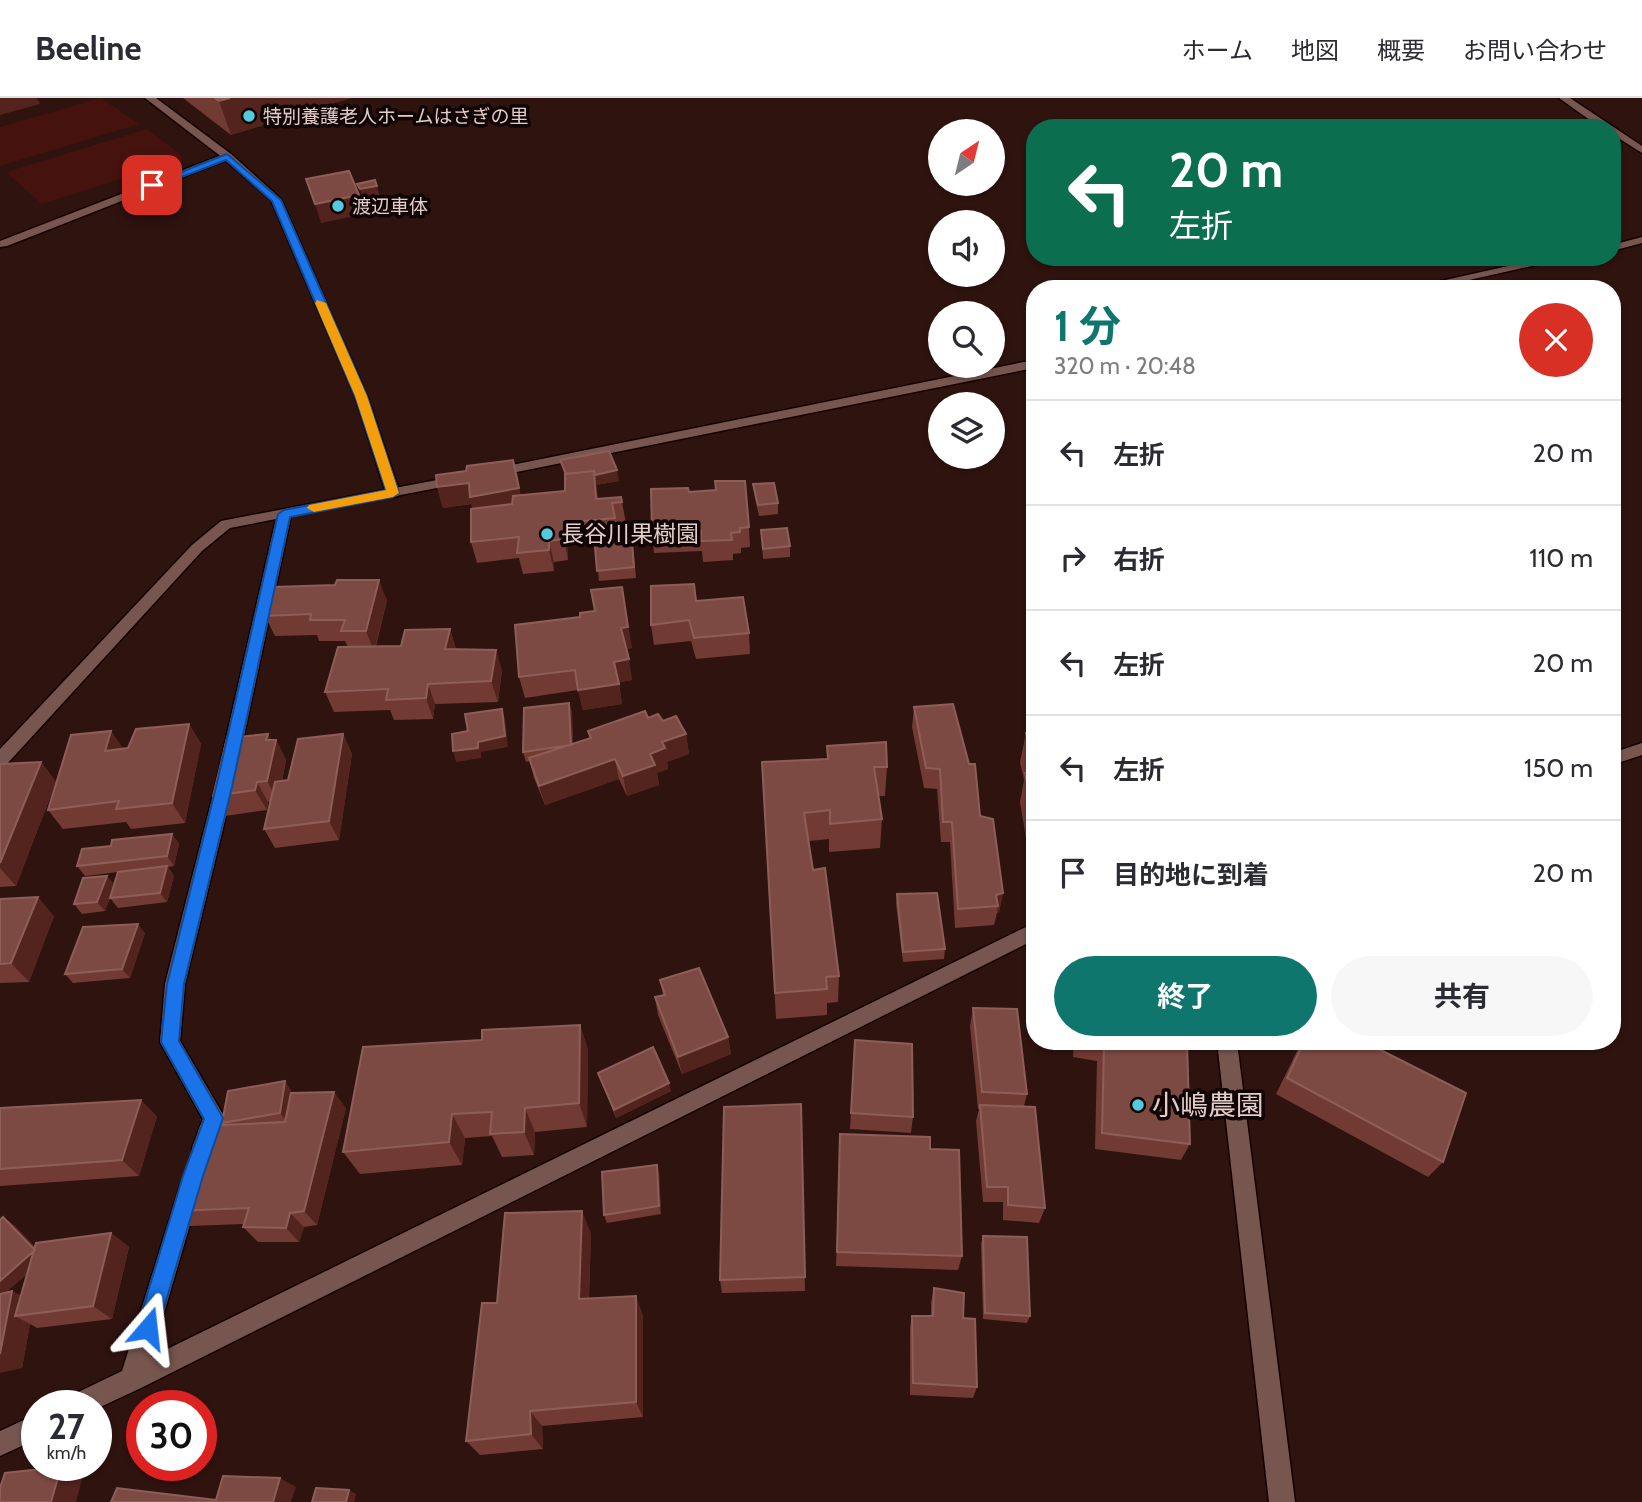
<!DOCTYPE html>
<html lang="ja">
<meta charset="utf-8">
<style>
:root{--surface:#fff;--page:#f7f7f7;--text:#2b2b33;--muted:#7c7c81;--line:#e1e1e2;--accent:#0f766e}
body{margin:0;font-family:Cabin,"Noto Sans JP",sans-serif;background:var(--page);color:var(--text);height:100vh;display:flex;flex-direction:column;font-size:26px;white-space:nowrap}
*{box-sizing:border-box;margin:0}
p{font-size:23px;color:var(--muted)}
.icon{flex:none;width:38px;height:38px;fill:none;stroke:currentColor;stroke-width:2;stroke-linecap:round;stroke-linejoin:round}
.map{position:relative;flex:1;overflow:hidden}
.side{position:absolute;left:1026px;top:182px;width:595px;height:770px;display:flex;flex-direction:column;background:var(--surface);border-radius:28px;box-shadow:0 2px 5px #0004}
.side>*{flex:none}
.top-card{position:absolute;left:1026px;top:21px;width:595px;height:147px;border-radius:28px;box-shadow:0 2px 5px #0004;background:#0b6e4f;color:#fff;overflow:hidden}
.needle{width:46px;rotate:35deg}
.fabs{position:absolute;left:928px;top:21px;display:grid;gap:14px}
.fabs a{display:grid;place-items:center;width:77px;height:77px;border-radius:50%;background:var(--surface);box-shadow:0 2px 5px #0004;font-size:35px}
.speed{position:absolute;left:21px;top:1292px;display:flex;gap:14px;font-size:35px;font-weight:700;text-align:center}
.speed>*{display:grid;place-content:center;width:91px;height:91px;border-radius:50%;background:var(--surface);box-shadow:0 2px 5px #0004;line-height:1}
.speed small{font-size:18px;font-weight:400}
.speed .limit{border:10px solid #d22;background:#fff;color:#111}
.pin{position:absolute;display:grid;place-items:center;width:60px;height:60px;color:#fff;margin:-30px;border-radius:14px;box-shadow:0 4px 10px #0006}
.me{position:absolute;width:77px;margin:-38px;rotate:17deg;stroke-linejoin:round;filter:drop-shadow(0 0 5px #0008)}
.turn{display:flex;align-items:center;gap:24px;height:147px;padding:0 28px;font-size:32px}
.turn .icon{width:91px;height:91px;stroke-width:2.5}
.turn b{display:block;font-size:49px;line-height:60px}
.round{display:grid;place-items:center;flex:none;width:74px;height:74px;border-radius:37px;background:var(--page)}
.headline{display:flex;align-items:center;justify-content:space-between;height:119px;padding:0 28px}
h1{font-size:42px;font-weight:700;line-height:52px;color:var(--accent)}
.button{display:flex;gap:14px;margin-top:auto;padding:14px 28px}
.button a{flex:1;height:80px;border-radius:42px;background:var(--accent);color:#fff;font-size:28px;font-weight:700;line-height:80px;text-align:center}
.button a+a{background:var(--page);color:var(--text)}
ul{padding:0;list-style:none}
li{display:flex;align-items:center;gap:21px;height:105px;padding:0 28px;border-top:2px solid var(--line)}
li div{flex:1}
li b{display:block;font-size:26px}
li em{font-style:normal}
header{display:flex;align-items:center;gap:42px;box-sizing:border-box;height:98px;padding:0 35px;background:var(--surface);border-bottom:2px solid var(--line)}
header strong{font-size:33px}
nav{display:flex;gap:38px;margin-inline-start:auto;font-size:24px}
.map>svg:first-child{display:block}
.green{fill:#46120d}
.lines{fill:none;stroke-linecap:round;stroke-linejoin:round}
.minor-casing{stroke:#150100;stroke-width:3}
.tertiary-casing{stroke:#150100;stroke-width:3}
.minor{fill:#785650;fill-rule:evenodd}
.tertiary{fill:#785650;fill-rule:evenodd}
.wall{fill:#713a32;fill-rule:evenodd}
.shaded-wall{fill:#52241d}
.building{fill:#7d4a43;stroke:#8d5e58;stroke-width:2}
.route{fill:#1a73e8;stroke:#114b97;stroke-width:2}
.slow{fill:#f59e0b}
.poi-dot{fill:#54cadd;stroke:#0f0403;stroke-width:2.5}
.labels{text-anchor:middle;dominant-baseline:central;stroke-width:7;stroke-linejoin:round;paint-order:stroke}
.far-poi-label{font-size:19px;fill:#e1cdc9;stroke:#0f0403;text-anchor:start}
.poi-label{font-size:23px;fill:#e1cdc9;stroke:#0f0403;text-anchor:start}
.near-poi-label{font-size:28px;fill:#e1cdc9;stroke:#0f0403;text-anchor:start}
</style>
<header>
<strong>Beeline</strong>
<nav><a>ホーム</a><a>地図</a><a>概要</a><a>お問い合わせ</a></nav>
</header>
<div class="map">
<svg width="1642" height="1404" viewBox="0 0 1642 1404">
<rect width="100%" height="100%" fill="#2f130f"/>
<path class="green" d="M101 0 139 26 0 68V29Z
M147 31 185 60 42 106 6 74Z"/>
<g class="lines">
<g class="minor-casing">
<path id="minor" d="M1559 0H1570L1642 48V55L1612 36V30H1601Z
M227 55 232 58 231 60 7 148 0 149V143Z
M1642 139V145L1612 153V147Z
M1549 159H1572L1429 191H1405Z
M1034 262V270L492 379 485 375 492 371Z
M458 378 463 379V385L291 418 233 689 185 886 180 943 225 1020 211 1057 203 1060 195 1057 192 1050 203 1021 160 944 165 886 215 689 276 421 230 430 202 453 6 667 0 668V651L192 447 221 423Z
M1642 645V657L1612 667V655Z
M1034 825V842L141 1290 96 1311V1307H67L70 1298 122 1273 180 1088 188 1085 196 1088 199 1096 151 1259Z
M1222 943H1242L1238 952 1295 1404H1269L1218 952Z
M37 1316V1341L0 1358V1333Z"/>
</g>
<g class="tertiary-casing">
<path id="tertiary" d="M145 0H156L231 56 281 101 367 298 400 395 398 398 393 399 386 395 355 298 271 102 223 60Z"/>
</g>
<use href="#minor" class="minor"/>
<use href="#tertiary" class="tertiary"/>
</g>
<path class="wall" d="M183 0H351L231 37Z
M560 362 619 383 596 387 598 401 621 399 626 425 616 426 618 436 633 445 636 480 599 483 595 443 567 446 568 462 554 464V473L523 476 519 460 477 465 471 444 473 410 471 406 443 410 437 389 521 398 565 393V378Z
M715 383 749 429 750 449 741 450V455L733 456V462L703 464 702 453 654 455 652 434 689 394 715 392Z
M753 386 778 405V416L759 418 754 396Z
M761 432 790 448V459L763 461Z
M694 486 696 503 749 535 750 556 696 561 691 543 654 547 651 527Z
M387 502 376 548H401L450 531 456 551 502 572 498 604 435 606 433 621 394 622 390 612 334 614 325 594 348 549 345 543H319L317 537 275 538 265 518Z
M595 513 632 550 626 551 632 582 619 584 622 606 583 612 578 592 525 600 519 579 580 519Z
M569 605 572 615 573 646 590 641 588 633 648 620 663 623 686 636 689 656 667 664 668 671 657 675 659 687 627 698 619 681 545 707 534 680 530 663 526 664 523 654Z
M914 609 980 718 1003 795 999 814 997 815 994 827 955 830 950 744H941L937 691 924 690 912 629Z
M189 626 201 646 185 725 131 731 126 724 63 731 48 712 111 633 123 651 128 650Z
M1026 635H1034V764H1030L1020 704 1024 682 1020 664Z
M268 636 271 642H276L286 662 282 683 288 682 343 636 352 656 339 742 275 750 264 731 270 704H268L267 712 225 718 213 698Z
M827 648 887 669 885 698H878L882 721 880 750 829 754V741L809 743 813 772 839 878 838 904 827 905V917L776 921 762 664 827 661Z
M41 664 56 684 16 788 0 789V666Z
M172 736 179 746 174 768 168 769 174 778 167 804 118 810 110 800 105 813 82 816 74 806 114 787 118 774 85 778 77 768 111 748Z
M897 796 945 851 944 861 903 864 896 806Z
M0 801 54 818 29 884 0 885Z
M145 835 130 880 73 885 65 876Z
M660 882 728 939 731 956 682 976 658 917 655 899 663 897Z
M973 910 1027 996 1024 1008 1045 1110 1039 1125 1003 1122V1104H983L976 1023 979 1011H978L970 928Z
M580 927 588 952 587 1029 535 1034 534 1057 502 1059 492 1038 465 1040 462 1067 360 1076 343 1054 482 942Z
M855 942 913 1019 911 1035 850 1031Z
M1074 943H1187L1190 1046 1181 1062 1095 1051 1097 963 1073 959Z
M1302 943H1363L1443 1064 1428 1079 1276 996Z
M598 975 671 993 616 1020Z
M291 992 289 1006 346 1010 317 1127 304 1129 299 1144H258L243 1129 244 1126 190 1128 174 1113 223 1027 222 1025Z
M801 1006 805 1193 722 1195 720 1182Z
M0 1010 157 1018 139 1078 0 1088Z
M840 1036 930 1051 962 1158 958 1172 836 1168Z
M659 1074 661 1116 607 1125 604 1117Z
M0 1122 14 1127 35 1149 111 1135 129 1149 112 1221 37 1230 30 1226 22 1270 2 1195 0 1194ZM28 1175 21 1198 12 1193 6 1194Z
M591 1135 589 1200 643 1217V1319L542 1328 543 1351 480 1357 466 1343 497 1205Z
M983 1138 1030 1218 1027 1225 983 1221 981 1145Z
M934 1190 963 1220 977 1289 973 1300 910 1297V1230L912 1218H931V1204Z"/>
<path class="shaded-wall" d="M0 0H37L40 6 0 17Z
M230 0H351L231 37 219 3Z
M377 88 380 98 362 101 360 91Z
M359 97 365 116 321 125 315 106Z
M513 362 524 411 475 420 471 406 443 410 437 389 469 385Z
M617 372 619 383 596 387 599 422 596 401 594 377Z
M563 425 567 446 568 462 564 441Z
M549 443 554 464V473L549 452Z
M379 482 387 502 374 553 366 533Z
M625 509 632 550 625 551 621 530Z
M450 531 456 552 445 551Z
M496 552 502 572 498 604 491 583Z
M629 561 632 582 618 585 614 564Z
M428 586 435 606 433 621 426 600Z
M619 586 622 606 583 612 578 592Z
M569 605 572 615 573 657 571 647Z
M502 611 505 621 508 649 481 654V660L456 664 453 653 478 644Z
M189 626 201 646 185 725 172 705Z
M111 633 125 653H105Z
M268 636 274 649 276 642 286 662 278 703 267 683 266 642Z
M343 636 352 656 339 742 329 723Z
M686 636 689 656 667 664 668 671 657 675 659 687 627 698 623 678 650 656 662 644Z
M615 661 619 681 545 707 539 688Z
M41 664 56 684 16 788 0 770V765Z
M257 684 268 704 267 712 255 692Z
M172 736 179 746 174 768 167 758Z
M167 768 174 778 167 804 160 795Z
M107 778 115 787 105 813 97 804Z
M1003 795 999 814 997 815 998 808 996 797Z
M38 799 54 818 29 884 11 865Z
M138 826 145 835 130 880 122 871Z
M580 927 588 952 587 1029 579 1005Z
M728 939 731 956 682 976 678 959Z
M285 983 291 992 287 1024 280 1015Z
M669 985 671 993 616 1020 614 1012Z
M334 994 346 1010 317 1127 304 1113Z
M141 1002 157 1018 139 1078 122 1062Z
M525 1010 535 1034 534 1057 524 1034Z
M452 1016 465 1040 462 1067 449 1044Z
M657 1067 659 1074 661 1116 659 1108Z
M582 1113 591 1135 588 1220 579 1201Z
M290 1115 304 1129 299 1144 286 1130Z
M3 1119 14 1127 45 1159 4 1196 0 1194Z
M111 1135 129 1149 112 1221 93 1208Z
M12 1193 33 1206 15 1218 30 1226 22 1270 0 1275V1256Z
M636 1198 643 1217V1319L636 1304Z
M530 1313 542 1328 543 1351 531 1336Z
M61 1369 83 1378 76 1404H51Z
M280 1380 296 1389 291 1404H273Z
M349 1392 356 1396 354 1404H346Z"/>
<path class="building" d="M215 0H230L219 3Z
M349 73 359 97 315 106 306 81Z
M375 82 377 88 360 91 357 86Z
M609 353 617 372 595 377 594 373 566 376 560 362Z
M513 362 519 390 470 399 469 385 437 389 436 377 466 373 467 368Z
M594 373 596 401 621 399 622 404 612 405 615 420 563 425 564 441 549 443V452L517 455 519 439 471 444V411L512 406 513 398 565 393V376Z
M715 383H745L749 429 740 430V434L731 435 732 442 701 443V432L652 434 651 391 688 390 689 394 716 392Z
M774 385 778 405 758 407 753 386Z
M787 430 790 448 763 451 761 432Z
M631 434 634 469 597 473 594 438Z
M337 482H379L366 533H341L345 522H310L311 516 265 518 274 489 335 487Z
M694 486 696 503 743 499 749 535 694 540 689 522 651 527V488Z
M622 489 628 529 621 530 629 561 614 564 619 586 578 592 575 572 519 579 515 527 580 519V515L595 513 591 492Z
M450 531 445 551 496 552 491 583 428 586 426 600 386 602 388 591 325 594 338 549 401 548 405 532Z
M569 605 571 647 523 654 524 610Z
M953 606 969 666H975L980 718 993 721 1003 795 996 797 998 808 958 811 952 724H943L940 671 926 670 914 609Z
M502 611 505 638 478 644V650L453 653 452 636 468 633 465 616Z
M645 613 648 620 658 616 663 623 676 618 686 636 662 644 665 650 650 656 655 667 623 678 615 661 539 688 529 660 591 640 588 633Z
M189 626 172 705 116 711 119 703 48 712 71 637 111 633 105 653 128 650 136 631Z
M1026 635H1034V674Z
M268 636 266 642H276L267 683 257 684 255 692 213 698 227 640Z
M343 636 329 723 264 731 275 684 288 682 298 641Z
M886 644 887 669H874L882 721 830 726V712L804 715 813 772 825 770 839 878 826 879 827 891 775 895 762 664 828 661 827 648Z
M41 664 0 765V666Z
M1034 674V724L1025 675Z
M172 736 167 758 77 768 82 751 111 748 112 742Z
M167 768 160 795 110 800 118 774Z
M107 778 97 804 74 806 83 780Z
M937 795 945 851 903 854 897 796Z
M38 799 11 865 0 866V801Z
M138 826 122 871 65 876 83 829Z
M699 870 728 939 678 959 655 899 665 897 660 882Z
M973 910 1017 911 1027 996 982 994Z
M580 927 579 1005 525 1010 524 1034 490 1036 492 1014 452 1016 449 1044 343 1054 363 949 482 942V932Z
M855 942 912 946 913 1019 851 1015Z
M1089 943H1187L1190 1046 1102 1035 1104 946Z
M1304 943H1363L1466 995 1443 1064 1287 980Z
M653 949 669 985 614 1012 598 975Z
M285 983 280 1015 222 1025 228 993Z
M334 994 304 1113 290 1115 286 1130 243 1129 249 1110 174 1113 201 1028 285 1024 291 995Z
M141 1002 122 1062 0 1071V1010Z
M801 1006 805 1179 720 1182 724 1009Z
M980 1007 1035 1009 1045 1110 1008 1107V1089H987Z
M840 1036 930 1039V1051L959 1052 962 1158 837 1154Z
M657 1067 659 1108 604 1117 602 1074Z
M582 1113 579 1201 636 1198V1304L530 1313 531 1336 466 1343 482 1205H497L505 1115Z
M3 1119 35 1152 0 1183V1122Z
M111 1135 93 1208 15 1218 36 1145Z
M983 1138 1027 1139 1030 1218 985 1215Z
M934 1190 964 1195 963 1220 975 1221 977 1289 913 1285 912 1218H933Z
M12 1193 0 1256V1196Z
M61 1369 51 1404H0V1390L5 1375Z
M223 1378 280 1380 273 1404H111L117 1390 216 1402Z
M316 1390 349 1392 346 1404H312Z"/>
<path class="route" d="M227 56 281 102 367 298 399 395 393 399 290 419 232 689 184 886 179 943 223 1020 203 1078 158 1230 155 1237 148 1241 140 1237 137 1230 183 1078 204 1021 161 944 167 886 216 689 278 416 284 412 386 392 355 298 272 103 226 62 156 89 148 87Z"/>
<path class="slow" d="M317 202 326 205 367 298 399 395 393 399 314 414 307 410 309 407 386 392 355 298 315 205Z"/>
<g class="poi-dot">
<circle cx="249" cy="18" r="7"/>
<circle cx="338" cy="108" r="7"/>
<circle cx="547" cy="436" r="7"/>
<circle cx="1138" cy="1007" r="7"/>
</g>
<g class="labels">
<g class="far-poi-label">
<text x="263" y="18">特別養護老人ホームはさぎの里</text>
<text x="352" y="108">渡辺車体</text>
</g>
<g class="poi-label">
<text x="561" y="436">長谷川果樹園</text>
</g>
<g class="near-poi-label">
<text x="1152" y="1007">小嶋農園</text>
</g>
</g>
</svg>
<div class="fabs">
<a><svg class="needle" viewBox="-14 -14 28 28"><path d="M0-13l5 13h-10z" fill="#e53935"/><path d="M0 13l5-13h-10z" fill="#7c7c81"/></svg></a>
<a><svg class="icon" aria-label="sound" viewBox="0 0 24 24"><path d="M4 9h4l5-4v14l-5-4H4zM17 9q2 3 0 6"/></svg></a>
<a><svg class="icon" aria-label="search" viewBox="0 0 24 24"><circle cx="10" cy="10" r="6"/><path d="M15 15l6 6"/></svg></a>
<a><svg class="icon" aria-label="layers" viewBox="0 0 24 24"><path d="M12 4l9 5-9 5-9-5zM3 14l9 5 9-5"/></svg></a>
</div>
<div class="speed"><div>27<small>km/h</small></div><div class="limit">30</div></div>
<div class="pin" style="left:152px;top:87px;background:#d93025"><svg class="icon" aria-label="arrive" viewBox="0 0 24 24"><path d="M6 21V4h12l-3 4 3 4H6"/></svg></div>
<svg class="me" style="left:148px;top:1230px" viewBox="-20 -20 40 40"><path d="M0-17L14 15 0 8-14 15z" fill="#1a73e8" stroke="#fff" stroke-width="4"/></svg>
<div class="top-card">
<div class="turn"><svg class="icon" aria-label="left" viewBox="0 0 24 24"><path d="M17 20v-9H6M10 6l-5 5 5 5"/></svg><div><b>20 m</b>左折</div></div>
</div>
<section class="side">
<div class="headline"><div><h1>1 分</h1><p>320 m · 20:48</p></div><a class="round" style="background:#d93025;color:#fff"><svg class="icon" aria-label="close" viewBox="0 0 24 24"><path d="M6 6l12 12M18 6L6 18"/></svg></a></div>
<ul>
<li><svg class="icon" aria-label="left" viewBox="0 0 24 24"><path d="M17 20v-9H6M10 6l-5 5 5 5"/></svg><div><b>左折</b></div><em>20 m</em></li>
<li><svg class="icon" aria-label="right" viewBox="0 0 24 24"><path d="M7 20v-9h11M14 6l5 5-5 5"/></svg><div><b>右折</b></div><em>110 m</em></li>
<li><svg class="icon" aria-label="left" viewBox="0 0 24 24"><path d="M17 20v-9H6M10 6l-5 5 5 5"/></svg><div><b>左折</b></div><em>20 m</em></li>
<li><svg class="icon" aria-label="left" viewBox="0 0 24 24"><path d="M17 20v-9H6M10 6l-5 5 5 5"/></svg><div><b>左折</b></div><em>150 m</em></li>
<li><svg class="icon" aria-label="arrive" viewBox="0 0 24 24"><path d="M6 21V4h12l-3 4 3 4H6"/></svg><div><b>目的地に到着</b></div><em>20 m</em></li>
</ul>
<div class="button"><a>終了</a><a>共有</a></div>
</section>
</div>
